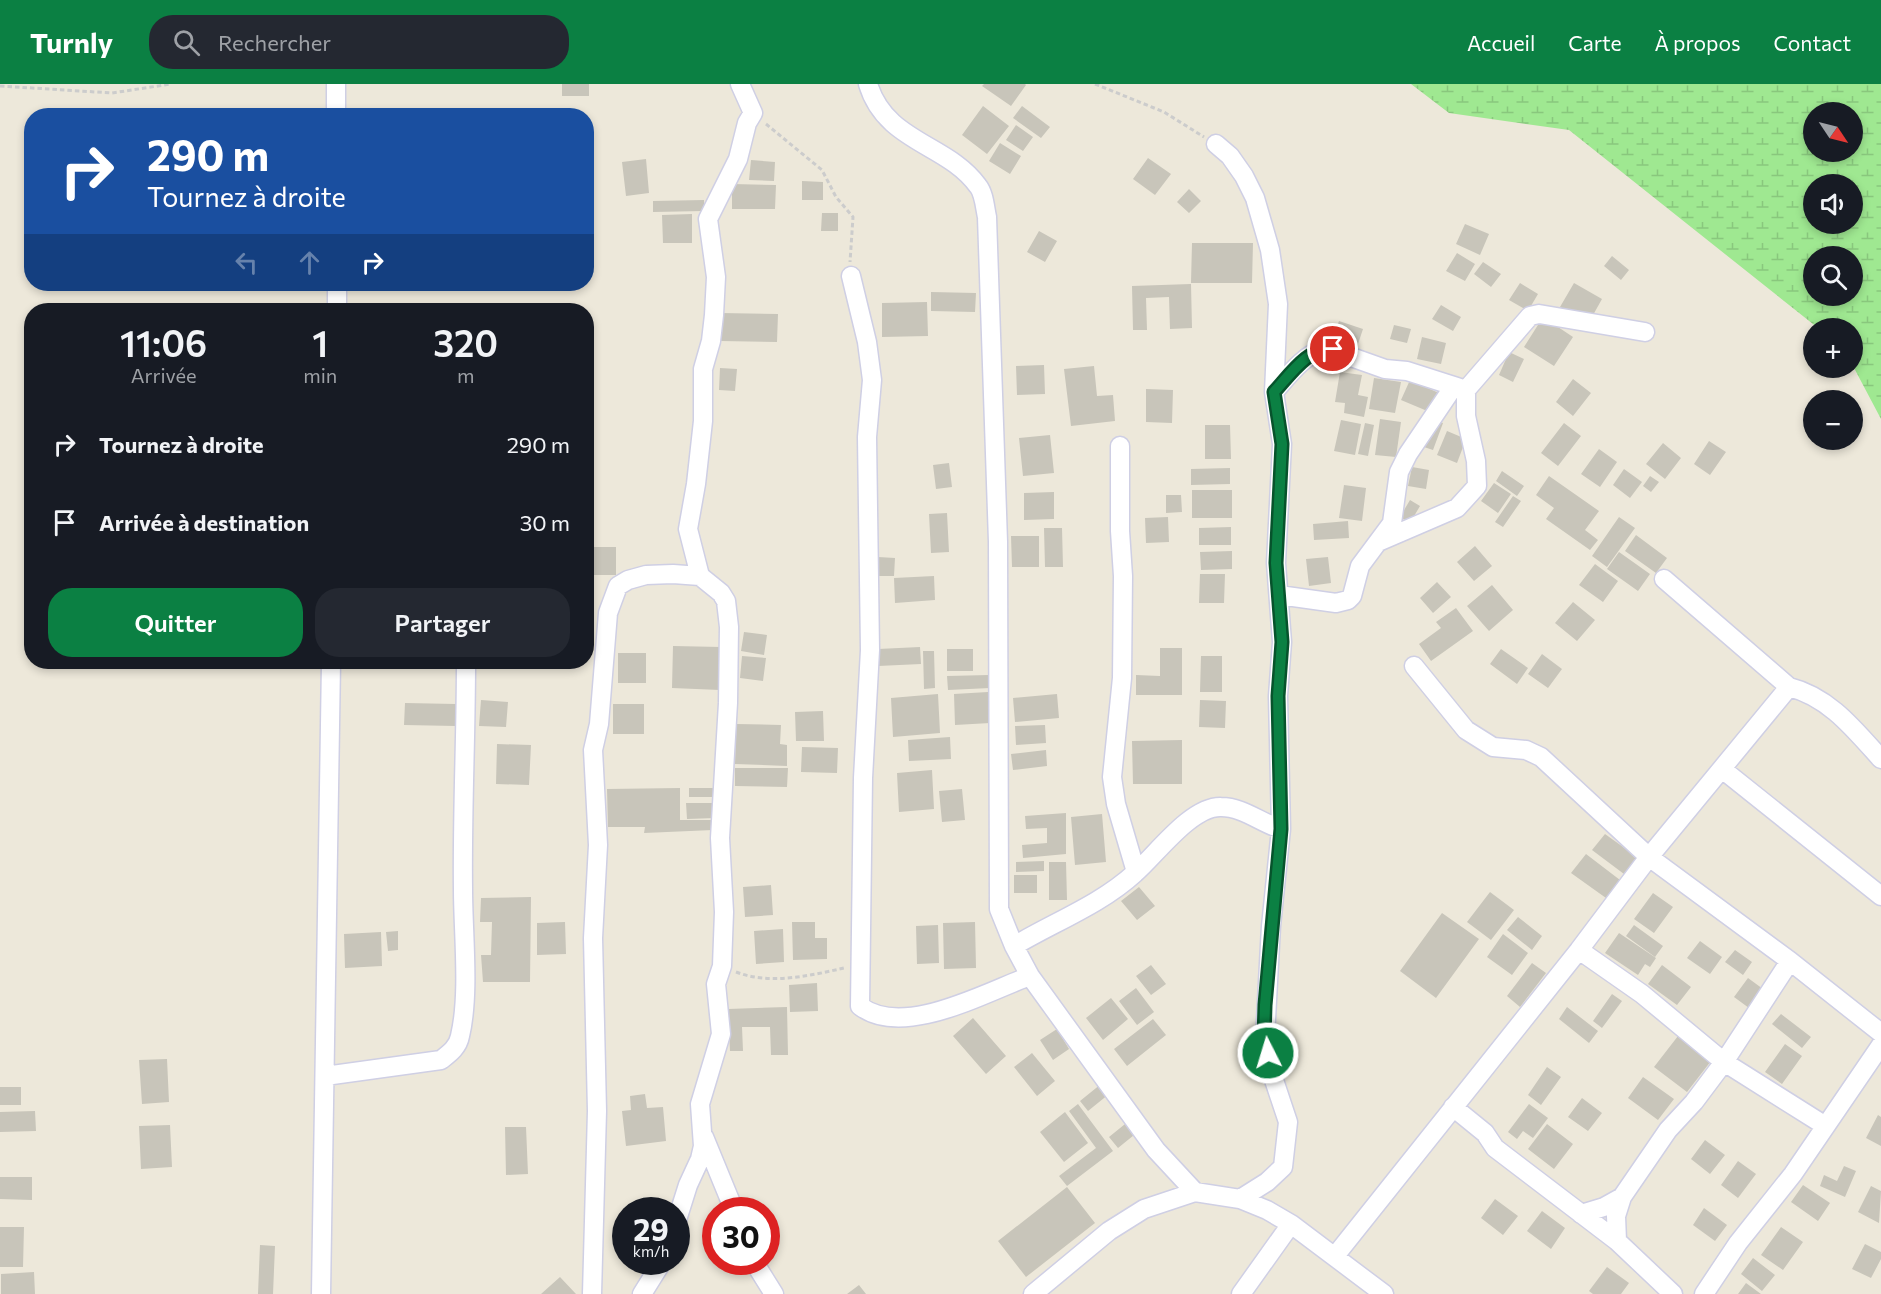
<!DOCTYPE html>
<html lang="fr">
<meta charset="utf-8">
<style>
:root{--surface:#171b24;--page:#242831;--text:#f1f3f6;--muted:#9ea1a6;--accent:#0b8043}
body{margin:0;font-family:Commissioner,sans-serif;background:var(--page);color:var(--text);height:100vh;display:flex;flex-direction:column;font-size:22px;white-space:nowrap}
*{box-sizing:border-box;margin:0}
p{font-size:20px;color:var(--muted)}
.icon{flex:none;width:33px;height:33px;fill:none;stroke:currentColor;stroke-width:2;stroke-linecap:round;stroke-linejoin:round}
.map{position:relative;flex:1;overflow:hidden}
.panel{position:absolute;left:24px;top:219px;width:570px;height:366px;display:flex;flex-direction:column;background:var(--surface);border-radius:24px;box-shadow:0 3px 9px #0003}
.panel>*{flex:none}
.banner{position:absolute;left:24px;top:24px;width:570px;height:183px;border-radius:24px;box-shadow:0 3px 9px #0003;background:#1a4fa0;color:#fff;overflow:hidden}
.needle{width:39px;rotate:125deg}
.controls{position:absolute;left:1803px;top:18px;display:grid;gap:12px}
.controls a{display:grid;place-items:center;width:60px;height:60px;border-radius:50%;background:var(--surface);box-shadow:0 3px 9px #0003;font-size:30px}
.speed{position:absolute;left:612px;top:1113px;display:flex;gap:12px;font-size:30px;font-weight:700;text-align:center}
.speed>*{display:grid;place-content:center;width:78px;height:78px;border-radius:50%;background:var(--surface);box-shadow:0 3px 9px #0003;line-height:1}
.speed small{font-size:15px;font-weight:400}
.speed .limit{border:9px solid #d22;background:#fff;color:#111}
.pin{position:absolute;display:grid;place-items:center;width:51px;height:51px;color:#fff;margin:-26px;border:3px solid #fff;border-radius:50%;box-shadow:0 2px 6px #0007}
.me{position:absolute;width:66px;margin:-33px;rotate:355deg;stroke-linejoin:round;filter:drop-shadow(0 0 4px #0008)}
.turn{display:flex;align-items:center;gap:21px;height:126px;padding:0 24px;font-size:27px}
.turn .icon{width:78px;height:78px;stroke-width:2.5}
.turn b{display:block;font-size:42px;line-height:51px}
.lanes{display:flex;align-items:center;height:57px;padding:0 24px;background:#0003;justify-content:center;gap:30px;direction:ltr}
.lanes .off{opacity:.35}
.eta{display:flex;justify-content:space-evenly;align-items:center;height:102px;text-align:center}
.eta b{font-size:36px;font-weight:600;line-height:42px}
.action{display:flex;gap:12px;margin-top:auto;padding:12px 24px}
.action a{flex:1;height:69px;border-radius:24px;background:var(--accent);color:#fff;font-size:24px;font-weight:600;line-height:69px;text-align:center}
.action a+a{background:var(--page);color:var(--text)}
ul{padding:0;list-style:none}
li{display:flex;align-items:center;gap:18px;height:78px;padding:0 24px}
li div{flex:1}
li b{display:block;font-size:22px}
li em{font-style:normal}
header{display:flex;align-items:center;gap:36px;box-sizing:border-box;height:84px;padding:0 30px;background:var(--accent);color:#fff}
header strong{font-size:28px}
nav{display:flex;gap:33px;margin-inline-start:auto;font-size:21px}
.search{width:420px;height:54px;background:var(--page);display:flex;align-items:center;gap:15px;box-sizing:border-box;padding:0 21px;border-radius:24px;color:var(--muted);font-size:22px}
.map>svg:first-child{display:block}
.wetland{fill:url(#wetland-marsh);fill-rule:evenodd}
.building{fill:#c8c5ba}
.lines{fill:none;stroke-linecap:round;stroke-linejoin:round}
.minor-casing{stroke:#cfcfe4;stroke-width:21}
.path{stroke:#ccc;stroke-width:3;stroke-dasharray:4.5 3;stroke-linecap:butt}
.minor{stroke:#fff;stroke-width:18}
.route-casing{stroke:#07532c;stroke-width:15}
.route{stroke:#0b8043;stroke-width:10}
</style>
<header>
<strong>Turnly</strong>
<div class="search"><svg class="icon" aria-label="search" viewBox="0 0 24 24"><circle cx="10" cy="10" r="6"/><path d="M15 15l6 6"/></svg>Rechercher</div>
<nav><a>Accueil</a><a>Carte</a><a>À propos</a><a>Contact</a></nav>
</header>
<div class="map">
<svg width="1881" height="1210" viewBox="0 0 1881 1210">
<defs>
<pattern id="wetland-marsh" width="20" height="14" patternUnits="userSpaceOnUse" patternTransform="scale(1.5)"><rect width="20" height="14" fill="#9fe891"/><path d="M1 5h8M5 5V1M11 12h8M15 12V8" fill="none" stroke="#89c77d"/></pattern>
</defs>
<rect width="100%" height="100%" fill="#ede8da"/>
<path class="wetland" d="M1411 0H1881V335L1853 282 1852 244H1818L1569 46 1449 29ZM1814 28H1852V68H1814ZM1852 100V140H1814V100ZM1852 172V212H1814V172Z"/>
<path class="building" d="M562 0H589V12H562Z
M984 0H1025L1026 1 1011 22 982 2Z
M983 22 1009 42 987 70 962 51Z
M1022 22 1050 43 1041 54 1013 34Z
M1016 41 1033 53 1023 67 1006 56Z
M1000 59 1021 72 1010 90 989 77Z
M1148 74 1171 90 1155 111 1133 95Z
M646 75 649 109 626 112 622 78Z
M751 76 775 78 774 97 749 96Z
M802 97 823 98V116H802Z
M732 100 776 101 775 125H732Z
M1189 105 1201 117 1189 129 1177 118Z
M704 116V127L653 128V117Z
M822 129H838V147H821Z
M692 130V159H663L662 131Z
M1465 140 1489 150 1480 171 1456 160Z
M1039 147 1057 157 1045 178 1027 168Z
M1192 159H1253L1252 199H1191Z
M1457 169 1475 180 1465 197 1446 187Z
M1612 172 1629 186 1621 196 1604 182Z
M1483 178 1501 190 1491 203 1474 190Z
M1520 199 1538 210 1528 227 1509 216Z
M1574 199 1602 215 1588 240 1560 223Z
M1191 200 1192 244 1170 245 1169 213 1146 214 1147 246H1133L1132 202Z
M931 208 976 209 975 228 931 227Z
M927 218 928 252 882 253V219Z
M1441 221 1461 233 1453 247 1432 235Z
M720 229 778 230 777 258 720 257Z
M1543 233 1573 253 1554 282 1524 263Z
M1339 237 1363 245 1357 263 1332 255Z
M1394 241 1411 245 1407 259 1390 255Z
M1422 253 1446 259 1441 280 1417 275Z
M1509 268 1524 275 1513 298 1499 291Z
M1044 281 1045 310 1017 311 1016 282Z
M1094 282 1097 312 1113 311 1115 337 1071 342 1064 285Z
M720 284 737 285 735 307 719 306Z
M1340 288 1362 291 1358 311 1368 313 1364 333 1344 329 1345 319 1335 318Z
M1374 294 1401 298 1395 329 1369 325Z
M1573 295 1591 309 1573 332 1556 318Z
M1410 296 1441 310 1432 329 1401 316Z
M1146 305 1173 306 1172 339 1146 338Z
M1380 335 1401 338 1396 373 1375 371Z
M1341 336 1361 340 1355 371 1334 367Z
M1435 336 1443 339 1433 366 1424 363Z
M1365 339 1374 341 1368 372 1358 370Z
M1564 339 1581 352 1558 382 1541 369Z
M1205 341H1230L1231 375H1205Z
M1447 347 1466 355 1457 379 1437 371Z
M1050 351 1054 389 1023 392 1019 354Z
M1709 357 1726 368 1710 391 1694 380Z
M1663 359 1681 374 1665 395 1646 380Z
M1599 365 1617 378 1600 403 1581 390Z
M949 379 952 403 936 405 933 381Z
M1412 383 1429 386 1426 405 1408 402Z
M1230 384V400L1191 401V385Z
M1624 385 1642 398 1630 414 1613 401Z
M1502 387 1524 402 1517 412 1496 397Z
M1549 392 1599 427 1585 446 1598 456 1590 466 1546 435 1554 424 1536 411Z
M1650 392 1659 398 1651 408 1643 402Z
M1494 399 1511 410 1498 429 1481 417Z
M1344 401 1366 404 1362 437 1339 434Z
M1192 406H1232V434H1192Z
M1054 408V435L1024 436V409Z
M1166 411H1181L1182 428 1166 429Z
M1513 412 1521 417 1503 443 1495 438Z
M1410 416 1420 422 1410 439 1400 433Z
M947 429 949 468 931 469 929 430Z
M1168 433 1169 458 1146 459 1145 434Z
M1619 433 1635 444 1607 483 1592 472Z
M1348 437 1349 454 1314 456 1313 440Z
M1231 443V461H1199V444Z
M1044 444H1062L1063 483H1045Z
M1636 451 1667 474 1656 489 1625 467Z
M1011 452H1039V483H1012Z
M1475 462 1492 482 1474 497 1457 478Z
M592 463H616V491H592Z
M1232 467V485L1201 486 1200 468Z
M1619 468 1650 490 1638 507 1607 485Z
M878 473 895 474 894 492H877Z
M1328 473 1331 499 1309 502 1306 475Z
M1595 480 1618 497 1603 518 1579 501Z
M1200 490H1225L1224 519H1199Z
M934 492 935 516 895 519 894 494Z
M1437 498 1451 513 1433 529 1420 514Z
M1492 501 1513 526 1489 547 1467 522Z
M1573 518 1595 536 1577 557 1555 539Z
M1456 524 1473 547 1431 577 1419 560 1441 544 1436 538Z
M744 548 767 551 764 571 741 567Z
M673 562 721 563 720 606 672 604Z
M920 563 921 580 878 582V565Z
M1160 564H1182V611H1136V591L1160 592Z
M947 565H973V587H947Z
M1501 565 1528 584 1517 600 1490 580Z
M923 567H934L935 604 924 605Z
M618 569H646V599H618Z
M1542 570 1562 585 1548 604 1528 590Z
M742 572 766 574 763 597 740 594Z
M1201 572H1222V608H1200Z
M989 591 990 604 948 606 947 592Z
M988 608 990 639 955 641 954 610Z
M938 610 940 649 893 653 891 614Z
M1057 610 1059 634 1015 638 1013 614Z
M481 616 508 618 506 643 479 642Z
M1200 616 1226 617 1225 644 1199 643Z
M405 619 456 620V642L404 641Z
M613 620H644V650H613Z
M823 627 824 657H796L795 628Z
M736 640 781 641 780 660 787 661V682L735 680Z
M1045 641 1046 659 1016 661 1015 642Z
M950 653 951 675 909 677 908 656Z
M1182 656V700H1133L1132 657Z
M497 660 531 661 529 701 496 700Z
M802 663 838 664 837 689 801 688Z
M1046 666 1047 682 1013 686 1011 670Z
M735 684H788L787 703 735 702Z
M932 686 934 725 899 728 897 689Z
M680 704V736H714L713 746 644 749 645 743H608L607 705Z
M689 704H716V713H689Z
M962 705 965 736 942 738 939 707Z
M686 719H715V734L687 735Z
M1066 729V770L1023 774 1022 761 1047 759V744L1026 745 1025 732Z
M1102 730 1106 778 1075 781 1071 733Z
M1605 750 1637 773 1624 790 1592 766Z
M1586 770 1620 796 1606 814 1571 789Z
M1044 777V787L1016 788V778Z
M1049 778H1066L1067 816H1049Z
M1014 791H1037V809H1014Z
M771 801 773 831 745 833 743 803Z
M1139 803 1155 822 1137 836 1121 817Z
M1490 808 1514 826 1491 856 1467 838Z
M1653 809 1673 823 1654 849 1634 835Z
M531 813 530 898H483L481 871H491L492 838H480L481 814Z
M1442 829 1479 855 1436 914 1400 887Z
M1518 833 1542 852 1532 866 1507 846Z
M565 838 566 870 537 871V839Z
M792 838H815V854H827V875L793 876Z
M975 838 976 884 944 885 943 839Z
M938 841 939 879 917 880 916 842Z
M1634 841 1663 862 1655 873 1626 852Z
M783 845 784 878 756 880 754 847Z
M398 847V866L388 867 386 848Z
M381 848 382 882 345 884 344 850Z
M1619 849 1656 874 1650 883 1645 880 1638 891 1605 869Z
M1503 850 1528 869 1512 891 1487 873Z
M1700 857 1722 873 1710 890 1687 874Z
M1735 866 1752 878 1743 891 1725 878Z
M1532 879 1546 889 1520 923 1507 912Z
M1151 881 1166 900 1151 911 1136 892Z
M1662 881 1691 903 1677 921 1648 900Z
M1748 894 1763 905 1749 924 1734 913Z
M817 899 818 927 790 928 789 901Z
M1136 904 1154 928 1137 941 1119 917Z
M1612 910 1622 917 1602 944 1593 937Z
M1111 914 1128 935 1103 956 1086 934Z
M787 923 788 971H771L770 943H742L743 967H730L728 925Z
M1567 923 1598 947 1589 959 1559 935Z
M1781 930 1811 953 1802 964 1772 940Z
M973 934 1006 972 986 990 953 952Z
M1153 935 1166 951 1127 982 1114 965Z
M1057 945 1069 965 1053 976 1040 956Z
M1678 952 1711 977 1687 1008 1654 983Z
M1785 960 1802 972 1782 1000 1765 988Z
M1032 969 1055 997 1037 1012 1014 983Z
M167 975 169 1018 142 1020 139 976Z
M1547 983 1561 993 1541 1021 1528 1011Z
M1643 993 1674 1015 1658 1036 1628 1014Z
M1101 1000 1109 1010 1088 1027 1080 1017Z
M0 1003H21V1021H0Z
M645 1010 647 1024 663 1023 666 1057 626 1062 622 1027 631 1026 630 1012Z
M1582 1014 1602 1029 1588 1047 1568 1033Z
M1078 1020 1113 1067 1067 1102 1059 1092 1096 1064 1069 1027Z
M1529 1020 1548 1034 1533 1054 1523 1047 1517 1055 1508 1048Z
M35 1027 36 1047 0 1048V1028Z
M1065 1028 1088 1059 1064 1078 1040 1048Z
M1878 1031 1881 1033V1062L1866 1054Z
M1130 1036 1139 1047 1118 1064 1109 1053Z
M1547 1040 1573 1060 1554 1085 1528 1065Z
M170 1041 172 1083 141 1085 139 1042Z
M505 1043H526L528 1090 506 1091Z
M1705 1056 1725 1071 1710 1090 1691 1075Z
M1738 1077 1756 1090 1738 1114 1721 1101Z
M1844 1082 1856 1087 1845 1113 1820 1102 1824 1091 1837 1097Z
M0 1093H32V1116L0 1115Z
M1803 1101 1830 1119 1818 1137 1791 1118Z
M1871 1102 1881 1107 1879 1139 1858 1128Z
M1067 1103 1095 1139 1026 1193 998 1157Z
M1495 1115 1518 1132 1503 1151 1481 1134Z
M1704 1124 1727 1141 1715 1157 1693 1141Z
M1542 1127 1565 1144 1551 1165 1527 1147Z
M0 1143H24L23 1183H0Z
M1781 1143 1803 1158 1783 1186 1761 1171Z
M1865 1160 1881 1168V1175L1871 1194 1852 1185Z
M260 1161 275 1162 273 1210H258Z
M1753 1174 1775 1191 1762 1207 1741 1190Z
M1607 1183 1629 1199 1621 1210H1593L1589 1207Z
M34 1188 35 1210H1V1190Z
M560 1193 576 1210H541Z
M1746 1199 1761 1210H1738Z
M859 1201 866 1210H847Z"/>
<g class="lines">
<g class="minor-casing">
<path id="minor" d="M336 0V32
M868 0C886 59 947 59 978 102 984 109 985 124 987 133L998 458 999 825 1014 862 1030 892 1156 1066 1195 1108
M1216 60 1230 72 1244 92 1255 114 1270 166 1278 220 1274 308 1282 360 1276 479 1282 558 1278 612 1281 745 1271 842 1265 954 1270 984 1288 1038 1283 1083 1267 1098 1240 1115
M851 192 867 258 872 296 867 353 870 566 863 694 860 922C903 955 986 908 1030 892
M337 200V226
M1274 308C1288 292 1304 270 1326 264L1385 285 1407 287 1454 302
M1120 362V447L1123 492 1122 594 1112 693 1116 720 1136 788
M1378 458 1457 424 1477 402 1476 377 1466 332V306L1530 232 1539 230 1645 248
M1279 511 1336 519 1348 516 1352 512 1360 482 1392 439 1399 388 1408 370 1454 302 1466 306
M1414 582 1466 646 1493 663 1526 666 1541 673 1649 773 1790 877 1881 949
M1789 603C1829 613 1854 645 1881 675
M1722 685 1881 812
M1014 862C1054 838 1100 821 1135 789 1156 771 1191 722 1221 723 1243 723 1261 739 1281 745
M1579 866 1642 910 1724 978 1824 1041
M325 992 441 976C450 969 458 963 460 952 470 910 463 849 463 806 462 730 466 654 466 578
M1453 1023 1485 1049 1495 1064 1617 1157 1673 1210
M704 1053 734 1126
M1581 1130 1604 1123 1622 1113
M676 1139 688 1101 700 1075 703 1062 700 1020 721 950 716 900 722 882 724 828 720 754 728 619 729 543 726 517 721 509 700 492 688 445 696 400 703 337V285L711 257 714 231 716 193 708 135 738 75 747 39 753 29 740 0
M1617 1157 1616 1132 1622 1113 1668 1046 1694 1018 1724 978 1790 877
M1335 1172 1579 866 1649 773 1789 603 1664 495
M754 1178 774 1210
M321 1210 331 578
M592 1210 597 1027 593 854 598 761 593 666 599 640 608 529 618 502 628 496 646 491 673 490 700 492
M642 1210 662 1178
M1033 1210 1109 1147 1144 1125 1195 1108 1240 1115 1267 1126 1291 1140 1384 1210
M1241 1210 1291 1140
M1704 1210 1738 1159 1793 1090 1881 961"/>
</g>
<path class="path" d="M1095 0 1164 28 1204 53
M0 2 112 9 171 0
M766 40 822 86 836 113 853 133 850 178
M736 888C769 901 809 892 844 884"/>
<use href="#minor" class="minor"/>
</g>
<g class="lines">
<g class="route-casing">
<path id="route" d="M1268 969 1264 954 1265 921 1281 745 1278 612 1282 558 1276 479 1282 360 1274 308C1289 292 1309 262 1333 265"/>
</g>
<use href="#route" class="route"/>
</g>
</svg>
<div class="controls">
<a><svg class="needle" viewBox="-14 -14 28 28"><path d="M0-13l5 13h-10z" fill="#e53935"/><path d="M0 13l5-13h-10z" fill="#9ea1a6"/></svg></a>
<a><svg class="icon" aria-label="sound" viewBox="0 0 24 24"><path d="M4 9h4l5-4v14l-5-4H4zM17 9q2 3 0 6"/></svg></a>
<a><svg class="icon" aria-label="search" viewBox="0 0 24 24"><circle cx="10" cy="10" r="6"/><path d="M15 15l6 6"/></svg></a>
<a>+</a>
<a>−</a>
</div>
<div class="speed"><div>29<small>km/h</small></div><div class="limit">30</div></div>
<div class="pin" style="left:1333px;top:265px;background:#d93025"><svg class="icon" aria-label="arrive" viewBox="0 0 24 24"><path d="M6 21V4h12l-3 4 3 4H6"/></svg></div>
<svg class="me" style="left:1268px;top:969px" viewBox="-20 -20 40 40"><circle r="17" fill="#0b8043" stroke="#fff" stroke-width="3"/><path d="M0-11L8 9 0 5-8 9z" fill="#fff"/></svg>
<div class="banner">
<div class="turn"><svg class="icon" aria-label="right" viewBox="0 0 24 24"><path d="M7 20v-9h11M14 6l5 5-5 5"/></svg><div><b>290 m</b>Tournez à droite</div></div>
<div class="lanes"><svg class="icon off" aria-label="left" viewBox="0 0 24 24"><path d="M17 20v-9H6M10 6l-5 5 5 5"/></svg><svg class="icon off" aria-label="ahead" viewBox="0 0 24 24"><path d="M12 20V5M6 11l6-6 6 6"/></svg><svg class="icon" aria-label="right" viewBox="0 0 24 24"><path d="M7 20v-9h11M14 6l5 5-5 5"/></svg></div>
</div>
<section class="panel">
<div class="eta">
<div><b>11:06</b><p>Arrivée</p></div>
<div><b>1</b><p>min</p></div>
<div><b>320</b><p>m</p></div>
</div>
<ul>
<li><svg class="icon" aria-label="right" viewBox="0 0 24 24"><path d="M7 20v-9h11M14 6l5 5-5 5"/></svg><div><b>Tournez à droite</b></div><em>290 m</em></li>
<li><svg class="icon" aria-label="arrive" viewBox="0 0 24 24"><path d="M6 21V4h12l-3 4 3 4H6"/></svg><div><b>Arrivée à destination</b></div><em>30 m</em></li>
</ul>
<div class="action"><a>Quitter</a><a>Partager</a></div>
</section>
</div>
